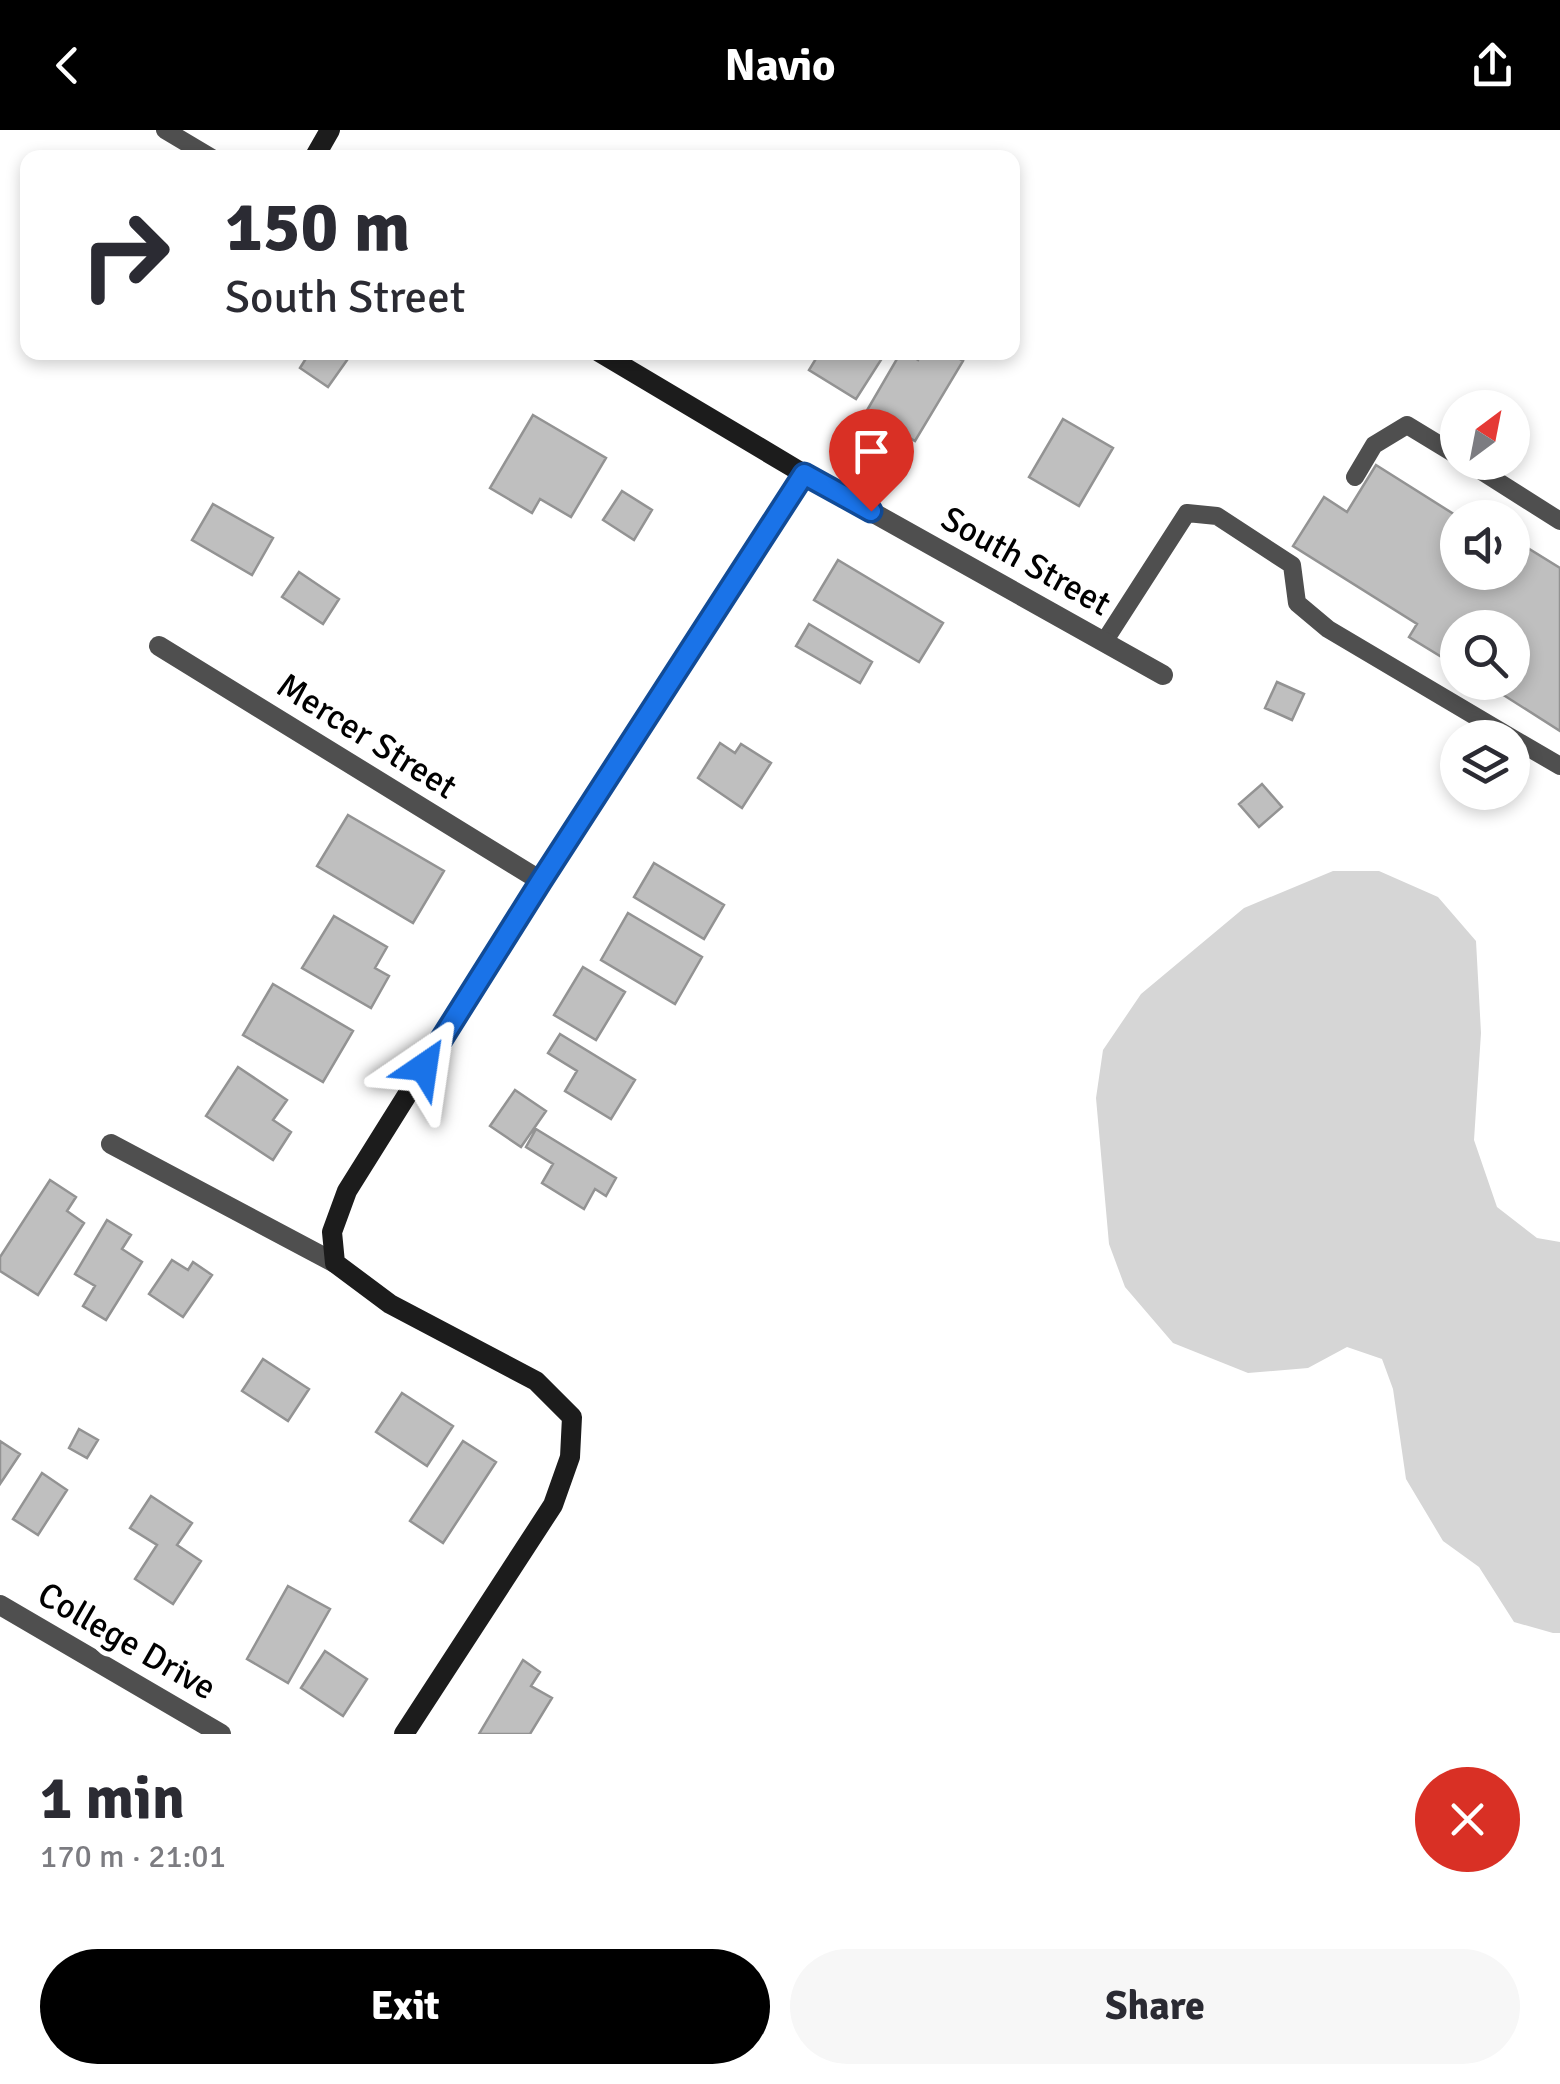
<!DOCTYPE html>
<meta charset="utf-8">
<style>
:root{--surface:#fff;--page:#f7f7f7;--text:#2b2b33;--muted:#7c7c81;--accent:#000}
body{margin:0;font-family:Signika,sans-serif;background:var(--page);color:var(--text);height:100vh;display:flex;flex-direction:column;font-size:38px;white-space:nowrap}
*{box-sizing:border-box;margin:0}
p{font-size:32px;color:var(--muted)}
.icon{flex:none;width:55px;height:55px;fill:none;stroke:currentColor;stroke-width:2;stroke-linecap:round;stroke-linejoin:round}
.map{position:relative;height:1604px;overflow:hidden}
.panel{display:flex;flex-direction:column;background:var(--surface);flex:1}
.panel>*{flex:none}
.guide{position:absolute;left:20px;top:20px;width:1000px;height:210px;border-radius:20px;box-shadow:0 5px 15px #0003;background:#fff;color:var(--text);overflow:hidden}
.needle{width:65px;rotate:32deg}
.tools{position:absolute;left:1440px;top:260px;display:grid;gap:20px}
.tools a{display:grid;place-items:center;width:90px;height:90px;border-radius:50%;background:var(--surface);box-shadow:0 5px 15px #0003;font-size:50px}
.pin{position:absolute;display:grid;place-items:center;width:85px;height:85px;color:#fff;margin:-102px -42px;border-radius:50% 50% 50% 0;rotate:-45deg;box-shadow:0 0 10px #0007}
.pin .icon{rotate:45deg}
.me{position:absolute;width:110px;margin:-55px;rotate:32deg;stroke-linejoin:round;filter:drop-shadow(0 0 8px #0008)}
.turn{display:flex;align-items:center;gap:35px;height:210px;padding:0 40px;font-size:45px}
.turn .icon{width:130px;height:130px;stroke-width:2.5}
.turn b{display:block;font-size:70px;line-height:85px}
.round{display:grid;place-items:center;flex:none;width:105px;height:105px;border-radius:52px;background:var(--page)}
.head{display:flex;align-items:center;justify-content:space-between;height:170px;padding:0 40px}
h1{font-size:60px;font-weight:700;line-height:75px}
.action{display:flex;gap:20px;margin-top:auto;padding:20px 40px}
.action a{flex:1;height:115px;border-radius:60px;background:var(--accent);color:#fff;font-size:40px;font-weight:700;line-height:115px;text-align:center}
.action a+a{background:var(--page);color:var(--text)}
header{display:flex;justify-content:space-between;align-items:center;height:130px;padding:0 40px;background:var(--accent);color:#fff;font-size:45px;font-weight:700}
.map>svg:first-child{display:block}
.green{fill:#d6d6d6}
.building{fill:#bfbfbf;stroke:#939393;stroke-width:2.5}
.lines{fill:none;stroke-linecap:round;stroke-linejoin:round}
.lane{stroke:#4f4f4f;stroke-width:18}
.street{stroke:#4f4f4f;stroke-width:20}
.secondary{stroke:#1c1c1c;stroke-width:20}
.route-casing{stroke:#114b97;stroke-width:25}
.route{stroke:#1a73e8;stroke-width:18}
.labels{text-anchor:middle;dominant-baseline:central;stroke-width:10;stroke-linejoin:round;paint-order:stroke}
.street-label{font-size:35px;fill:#000;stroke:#fff}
</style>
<header><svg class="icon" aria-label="back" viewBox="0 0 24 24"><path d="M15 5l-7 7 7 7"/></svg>Navio<svg class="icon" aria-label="share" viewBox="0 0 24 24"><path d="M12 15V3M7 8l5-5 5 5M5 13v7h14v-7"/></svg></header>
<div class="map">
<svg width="1560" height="1604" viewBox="0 0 1560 1604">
<rect width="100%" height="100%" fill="#fff"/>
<path class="green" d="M1333 741H1379L1438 767 1476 811 1481 903 1474 1010 1497 1077 1537 1108 1560 1112V1503H1553L1514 1492 1479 1437 1443 1411 1406 1349 1393 1259 1382 1229 1347 1217 1308 1238 1248 1243 1173 1213 1125 1157 1109 1114 1096 968 1103 920 1141 864 1244 778Z"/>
<path class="building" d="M310 222H352V223L328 257 300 238Z
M820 222H886L856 269 809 240Z
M901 222H906L918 230 922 222H948L963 231 915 311 866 282Z
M533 285 606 328 571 387 540 369 532 383 490 358Z
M1063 289 1113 318 1079 376 1029 347Z
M1376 335 1460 388H1458V442H1512V420L1521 425 1526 417 1560 438V601L1483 552H1512V498H1458V537L1409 507 1417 494 1293 416 1324 367 1347 382Z
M622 361 652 380 634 410 603 390Z
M213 374 273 408 252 445 192 410Z
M838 430 943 493 919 532 814 470Z
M299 442 339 469 323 494 282 467Z
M809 494 872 532 860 553 796 516Z
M1277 552 1304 564 1292 590 1265 578Z
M720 613 735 623 741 614 771 633 742 678 698 648Z
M1262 654 1282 677 1259 697 1239 674Z
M348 685 444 741 413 793 317 736Z
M654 733 724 775 704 809 634 767Z
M628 783 702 827 675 874 601 830Z
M334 786 387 817 375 838 389 846 371 878 302 838Z
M583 837 625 862 596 910 554 885Z
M273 854 353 901 323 952 243 905Z
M560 904 635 950 611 989 565 961 577 941 548 923Z
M238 937 287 970 273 990 291 1002 273 1030 206 986Z
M515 960 546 981 521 1017 490 996Z
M536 999 616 1048 606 1066 595 1059 584 1079 542 1053 553 1034 526 1017Z
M50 1050 76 1067 67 1081 84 1093 38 1165 0 1141V1127Z
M107 1090 131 1105 122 1119 142 1132 106 1190 83 1176 95 1156 75 1144Z
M172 1130 188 1140 193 1132 212 1145 183 1187 149 1164Z
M263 1229 309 1259 288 1291 242 1261Z
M402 1263 453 1296 427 1336 376 1302Z
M79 1299 98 1310 87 1328 69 1318Z
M0 1311 20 1324 0 1354Z
M463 1311 496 1332 443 1413 410 1391Z
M42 1343 67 1360 38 1405 13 1389Z
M151 1366 192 1393 177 1415 201 1431 173 1474 135 1449 157 1415 130 1398Z
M288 1456 330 1479 288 1553 247 1529Z
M325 1521 367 1549 343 1586 301 1558Z
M523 1530 540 1542 531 1556 552 1568 530 1604H479Z"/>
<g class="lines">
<path class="lane" d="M165 0 212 28
M1467 332 1560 391
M1355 347 1374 315 1407 295 1458 326
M1104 512 1187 383 1217 386 1292 435 1297 473 1328 499 1512 608
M1512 608 1560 636"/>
<path class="street" d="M804 344 1163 545
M159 516 541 751
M111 1014 335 1133
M0 1475 221 1604"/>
<path class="secondary" d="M314 28 330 0
M404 1604 553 1375 570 1327 572 1287 536 1251 390 1174 335 1133 332 1102 347 1061 541 751 804 344 599 222"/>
</g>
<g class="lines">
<g class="route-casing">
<path id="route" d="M424 937 541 751 804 344 871 381"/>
</g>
<use href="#route" class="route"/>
</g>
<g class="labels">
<g class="street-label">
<text transform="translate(1026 431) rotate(29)">South Street</text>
<text transform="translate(367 606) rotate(32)">Mercer Street</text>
<text transform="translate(127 1511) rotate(30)">College Drive</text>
</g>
</g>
</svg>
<div class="tools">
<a><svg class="needle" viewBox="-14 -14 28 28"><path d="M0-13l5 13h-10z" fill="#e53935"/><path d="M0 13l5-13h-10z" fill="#7c7c81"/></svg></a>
<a><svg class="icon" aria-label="sound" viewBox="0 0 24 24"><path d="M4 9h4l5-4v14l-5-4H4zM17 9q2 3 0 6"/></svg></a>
<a><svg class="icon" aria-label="search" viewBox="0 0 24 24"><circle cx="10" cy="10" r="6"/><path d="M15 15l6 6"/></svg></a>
<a><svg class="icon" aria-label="layers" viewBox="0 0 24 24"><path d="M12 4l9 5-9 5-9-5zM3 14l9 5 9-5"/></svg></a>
</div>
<div class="pin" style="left:871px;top:381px;background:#d93025"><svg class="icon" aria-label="arrive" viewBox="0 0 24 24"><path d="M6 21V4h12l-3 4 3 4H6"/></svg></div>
<svg class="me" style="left:424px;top:937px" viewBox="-20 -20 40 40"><path d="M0-17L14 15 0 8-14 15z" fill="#1a73e8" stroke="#fff" stroke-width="4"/></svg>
<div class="guide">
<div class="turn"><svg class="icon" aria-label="right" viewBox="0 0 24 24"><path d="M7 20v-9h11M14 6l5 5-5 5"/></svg><div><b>150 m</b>South Street</div></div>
</div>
</div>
<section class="panel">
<div class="head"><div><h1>1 min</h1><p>170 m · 21:01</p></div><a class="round" style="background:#d93025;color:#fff"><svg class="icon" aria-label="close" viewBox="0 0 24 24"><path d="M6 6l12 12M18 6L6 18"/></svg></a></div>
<div class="action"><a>Exit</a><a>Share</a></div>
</section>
